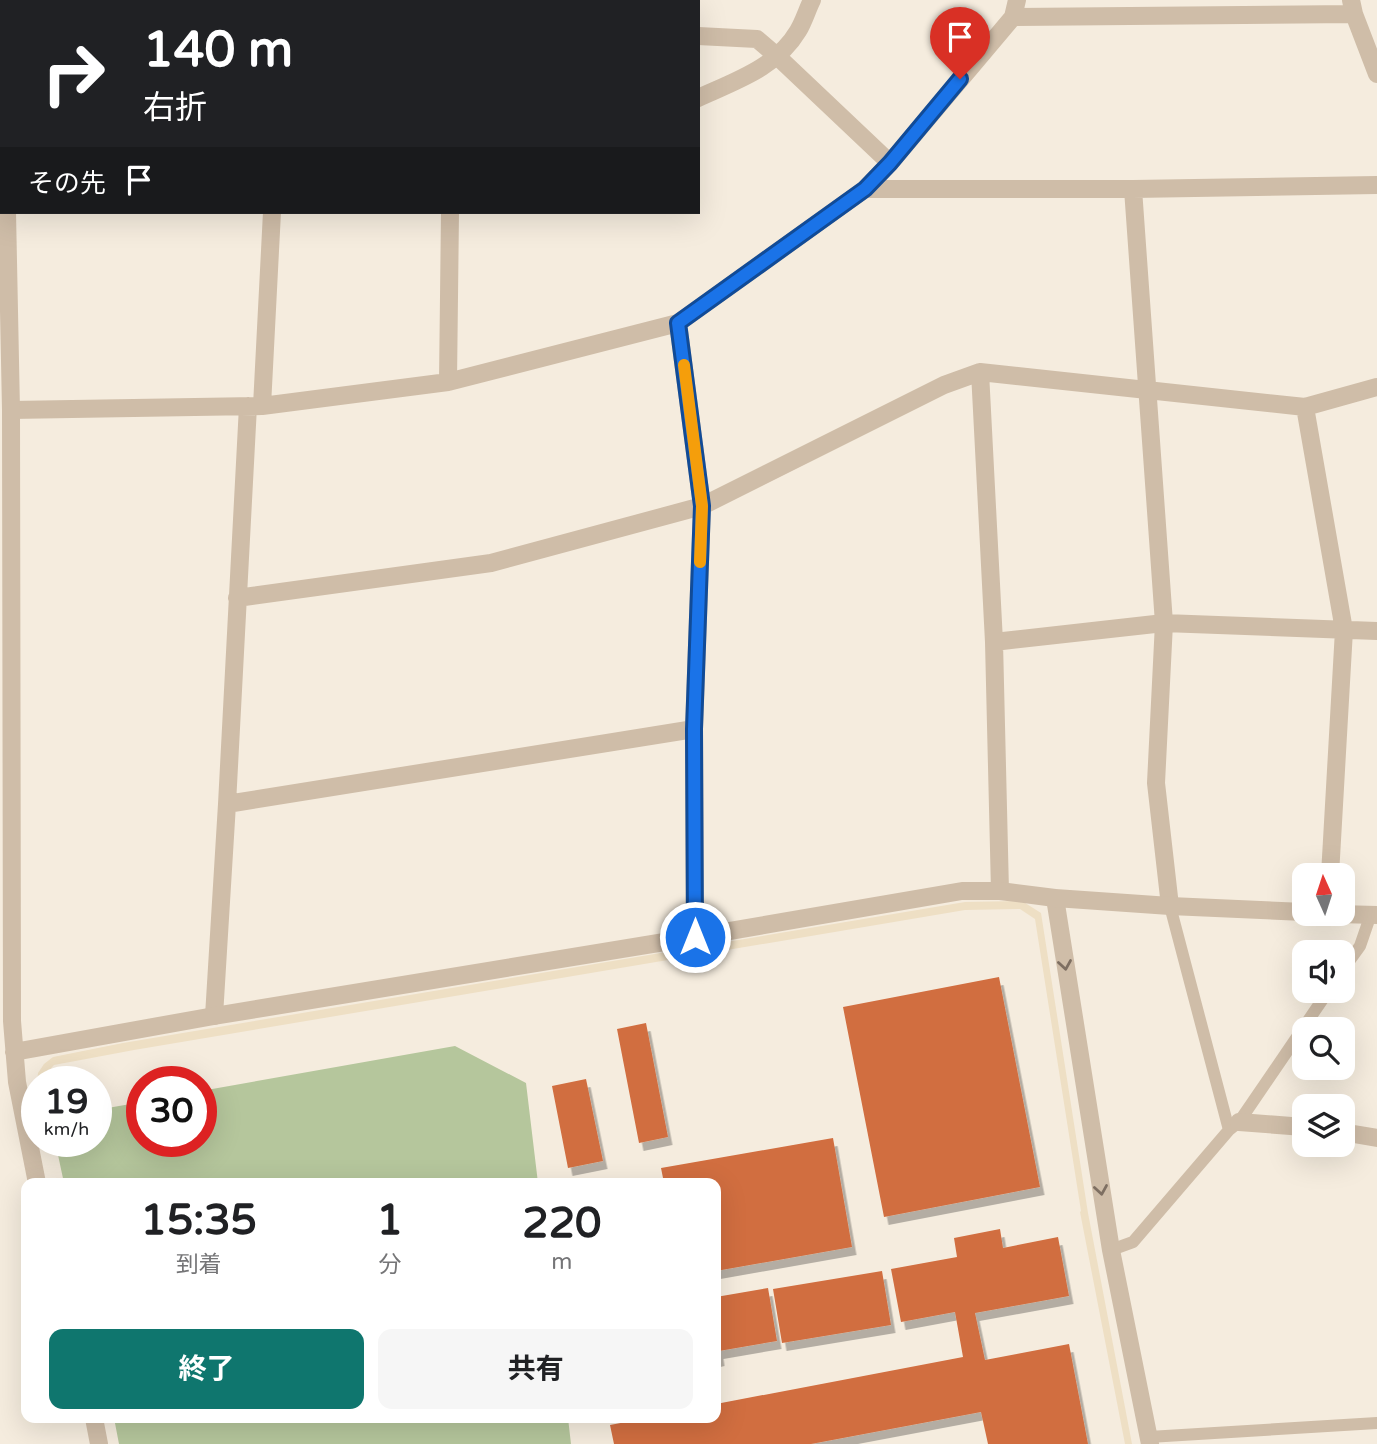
<!DOCTYPE html>
<html lang="ja">
<meta charset="utf-8">
<style>
:root{--surface:#fff;--page:#f6f6f6;--text:#202124;--muted:#757577;--accent:#0f766e}
body{margin:0;font-family:"Varela Round","Noto Sans JP",sans-serif;background:var(--page);color:var(--text);height:100vh;display:flex;flex-direction:column;font-size:26px;white-space:nowrap}
*{box-sizing:border-box;margin:0}
p{font-size:23px;color:var(--muted)}
.icon{flex:none;width:38px;height:38px;fill:none;stroke:currentColor;stroke-width:2;stroke-linecap:round;stroke-linejoin:round}
.map{position:relative;flex:1;overflow:hidden}
.side{position:absolute;left:21px;top:1178px;width:700px;height:245px;display:flex;flex-direction:column;background:var(--surface);border-radius:14px;box-shadow:0 7px 28px #0002}
.side>*{flex:none}
.hud{position:absolute;left:0px;top:0px;width:700px;height:214px;box-shadow:0 7px 28px #0002;background:#202124;color:#fff;overflow:hidden}
.needle{width:46px;rotate:357deg}
.buttons{position:absolute;left:1292px;top:863px;display:grid;gap:14px}
.buttons a{display:grid;place-items:center;width:63px;height:63px;border-radius:14px;background:var(--surface);box-shadow:0 7px 28px #0002;font-size:35px}
.speed{position:absolute;left:21px;top:1066px;display:flex;gap:14px;font-size:35px;font-weight:700;text-align:center}
.speed>*{display:grid;place-content:center;width:91px;height:91px;border-radius:50%;background:var(--surface);box-shadow:0 7px 28px #0002;line-height:1}
.speed small{font-size:18px;font-weight:400}
.speed .limit{border:10px solid #d22;background:#fff;color:#111}
.pin{position:absolute;display:grid;place-items:center;width:60px;height:60px;color:#fff;margin:-72px -30px;border-radius:50% 50% 50% 0;rotate:-45deg;box-shadow:0 0 7px #0007}
.pin .icon{rotate:45deg}
.me{position:absolute;width:77px;margin:-38px;rotate:0deg;stroke-linejoin:round;filter:drop-shadow(0 0 5px #0008)}
.turn{display:flex;align-items:center;gap:24px;height:147px;padding:0 28px;font-size:32px}
.turn .icon{width:91px;height:91px;stroke-width:2.5}
.turn b{display:block;font-size:49px;line-height:60px}
.then{display:flex;align-items:center;height:66px;padding:0 28px;background:#0003;gap:14px;font-size:26px}
.eta{display:flex;justify-content:space-evenly;align-items:center;height:119px;text-align:center}
.eta b{font-size:42px;font-weight:700;line-height:49px}
.action{display:flex;gap:14px;margin-top:auto;padding:14px 28px}
.action a{flex:1;height:80px;border-radius:14px;background:var(--accent);color:#fff;font-size:28px;font-weight:700;line-height:80px;text-align:center}
.action a+a{background:var(--page);color:var(--text)}
.map>svg:first-child{display:block}
.green{fill:#b5c69c}
.plaza{fill:#eedfc4}
.building{fill:#d16e40;filter:url(#shadow)}
.lines{fill:none;stroke-linecap:round;stroke-linejoin:round}
.service{stroke:#cfbda8;stroke-width:12}
.minor{stroke:#cfbda8;stroke-width:18}
.tertiary{stroke:#cfbda8;stroke-width:18}
.oneway{stroke:#7e6f62}
.route-casing{stroke:#114b97;stroke-width:18}
.route{stroke:#1a73e8;stroke-width:12}
.slow{stroke:#f59e0b;stroke-width:12}
</style>
<div class="map">
<svg width="1377" height="1444" viewBox="0 0 1377 1444">
<defs>
<filter id="shadow"><feDropShadow dx="4.5" dy="8" stdDeviation="0" flood-color="#0004"/></filter>
</defs>
<rect width="100%" height="100%" fill="#f5ecde"/>
<path class="green" d="M455 1046 526 1083 538 1183H64L55 1141H96V1110L142 1102V1141H201V1091Z
M114 1418H568L571 1444H119Z"/>
<path class="plaza" d="M1022 901 1041 913 1088 1213 1132 1444H1125L1080 1212 1081 1211 1035 919 1020 909 965 910 134 1050 54 1065 44 1076V1081L37 1082 38 1073 44 1064 53 1057 123 1043 965 902Z"/>
<path class="building" d="M999 977 1040 1187 884 1217 843 1007Z
M646 1023 668 1137 639 1143 617 1029Z
M586 1079 603 1161 568 1168 552 1086Z
M833 1138 852 1247 716 1271V1183H664L661 1168Z
M1000 1229 1003 1248 1058 1237 1069 1296 975 1313 985 1360 1069 1344 1088 1444H988L981 1412 811 1444H614L610 1425 647 1418H716V1404L963 1357 955 1312 901 1322 891 1269 957 1257 954 1238Z
M882 1271 891 1325 782 1343 773 1289Z
M768 1288 777 1341 719 1351 720 1358 716 1359V1297Z"/>
<g class="lines">
<path class="service" d="M1170 906 1229 1130
M1342 971 1360 946 1371 914
M1111 1250 1133 1242 1229 1130 1239 1122 1329 990
M1149 1437 1377 1423"/>
<path class="minor" d="M632 0V2
M1351 0 1354 14 1377 74
M284 2V0
M453 2V0
M1013 17 1354 14
M698 36 757 39 778 57 890 163
M698 98C735 81 776 68 798 31 804 21 807 10 812 0
M865 189H1133L1377 185
M1133 189 1164 623 1156 783 1170 906
M678 323 702 506 694 729 695 937
M980 372 994 642 1000 891
M448 382 450 212
M262 406 272 212
M1305 407 1344 630 1330 875
M11 410 262 406 448 382 678 323 865 189 890 163 1013 17 1017 0
M237 598 491 563 702 506 944 385 980 372 1305 407 1377 387
M994 642 1164 623 1377 631
M227 804 694 729
M1055 898 1111 1250 1150 1444
M214 1016 227 804 248 406
M1239 1122 1304 1127
M1342 1132 1377 1138"/>
<path class="tertiary" d="M7 0V2
M7 212 11 410 12 1021 17 1082 37 1183
M1337 914 1377 915
M14 1052 214 1016 695 937 962 891H1000L1055 898 1170 906 1304 912
M94 1418 99 1444"/>
</g>
<defs><path id="oneway-chevron" d="M-2-3.5L2.5 0L-2 3.5" fill="none" stroke-width="1.6" stroke-linecap="round" stroke-linejoin="round" transform="scale(1.75)"/></defs>
<g class="oneway">
<use href="#oneway-chevron" transform="translate(1065 965) rotate(81)"/>
<use href="#oneway-chevron" transform="translate(1101 1190) rotate(81)"/>
</g>
<g class="lines">
<g class="route-casing">
<path id="route" d="M695 937 694 729 702 506 678 323 865 189 890 163 960 79"/>
</g>
<use href="#route" class="route"/>
<path class="slow" d="M684 365 702 506 700 562"/>
</g>
</svg>
<div class="buttons">
<a><svg class="needle" viewBox="-14 -14 28 28"><path d="M0-13l5 13h-10z" fill="#e53935"/><path d="M0 13l5-13h-10z" fill="#757577"/></svg></a>
<a><svg class="icon" aria-label="sound" viewBox="0 0 24 24"><path d="M4 9h4l5-4v14l-5-4H4zM17 9q2 3 0 6"/></svg></a>
<a><svg class="icon" aria-label="search" viewBox="0 0 24 24"><circle cx="10" cy="10" r="6"/><path d="M15 15l6 6"/></svg></a>
<a><svg class="icon" aria-label="layers" viewBox="0 0 24 24"><path d="M12 4l9 5-9 5-9-5zM3 14l9 5 9-5"/></svg></a>
</div>
<div class="speed"><div>19<small>km/h</small></div><div class="limit">30</div></div>
<div class="pin" style="left:960px;top:79px;background:#d93025"><svg class="icon" aria-label="arrive" viewBox="0 0 24 24"><path d="M6 21V4h12l-3 4 3 4H6"/></svg></div>
<svg class="me" style="left:695px;top:937px" viewBox="-20 -20 40 40"><circle r="17" fill="#1a73e8" stroke="#fff" stroke-width="3"/><path d="M0-11L8 9 0 5-8 9z" fill="#fff"/></svg>
<div class="hud">
<div class="turn"><svg class="icon" aria-label="right" viewBox="0 0 24 24"><path d="M7 20v-9h11M14 6l5 5-5 5"/></svg><div><b>140 m</b>右折</div></div>
<div class="then">その先<svg class="icon" aria-label="arrive" viewBox="0 0 24 24"><path d="M6 21V4h12l-3 4 3 4H6"/></svg></div>
</div>
<section class="side">
<div class="eta">
<div><b>15:35</b><p>到着</p></div>
<div><b>1</b><p>分</p></div>
<div><b>220</b><p>m</p></div>
</div>
<div class="action"><a>終了</a><a>共有</a></div>
</section>
</div>
